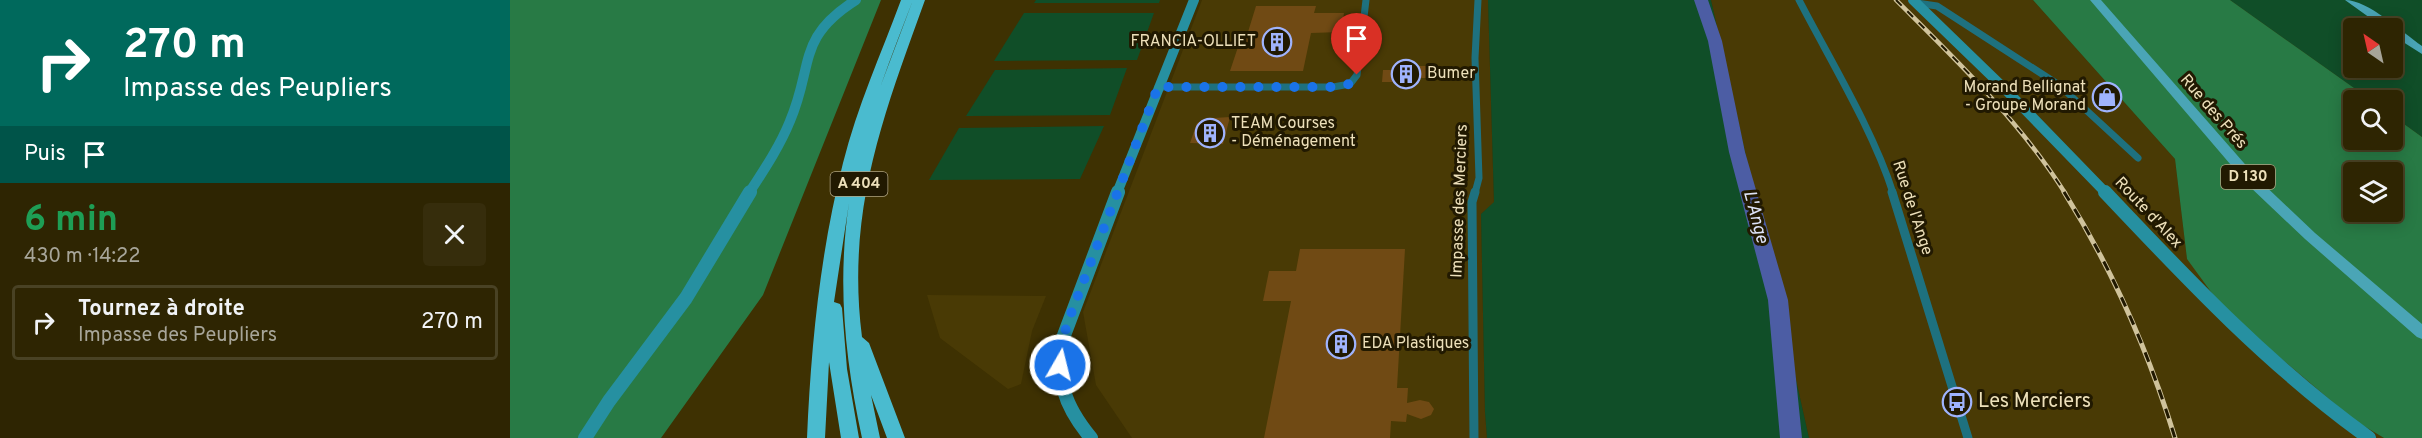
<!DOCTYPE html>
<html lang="fr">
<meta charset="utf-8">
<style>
:root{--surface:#2e2502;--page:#362d0c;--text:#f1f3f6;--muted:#a7a599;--line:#494224}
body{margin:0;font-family:Overpass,sans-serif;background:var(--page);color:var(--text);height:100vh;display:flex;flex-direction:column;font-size:22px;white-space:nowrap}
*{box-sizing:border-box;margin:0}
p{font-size:20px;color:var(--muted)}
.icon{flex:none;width:33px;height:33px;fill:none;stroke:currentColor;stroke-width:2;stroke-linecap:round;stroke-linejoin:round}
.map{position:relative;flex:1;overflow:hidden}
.panel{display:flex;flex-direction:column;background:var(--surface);width:510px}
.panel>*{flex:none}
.hud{background:#00695c;color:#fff;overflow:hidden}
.needle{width:39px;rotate:326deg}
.buttons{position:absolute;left:1833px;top:18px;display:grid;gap:12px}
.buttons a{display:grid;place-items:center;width:60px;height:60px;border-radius:6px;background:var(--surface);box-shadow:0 3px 15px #0003,0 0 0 2px var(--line);font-size:30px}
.pin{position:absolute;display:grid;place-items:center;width:51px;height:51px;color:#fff;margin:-62px -26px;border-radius:50% 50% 50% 0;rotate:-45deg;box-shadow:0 0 6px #0007}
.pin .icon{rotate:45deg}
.me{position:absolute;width:66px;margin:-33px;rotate:8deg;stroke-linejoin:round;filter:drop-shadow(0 0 4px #0008)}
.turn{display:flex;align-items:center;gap:21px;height:126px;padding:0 24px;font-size:27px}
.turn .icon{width:78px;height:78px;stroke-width:2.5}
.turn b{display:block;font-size:42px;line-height:51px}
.then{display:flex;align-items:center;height:57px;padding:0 24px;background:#0003;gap:12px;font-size:22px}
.round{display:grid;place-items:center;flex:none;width:63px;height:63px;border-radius:6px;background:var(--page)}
.headline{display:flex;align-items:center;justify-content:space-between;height:102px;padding:0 24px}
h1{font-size:36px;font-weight:700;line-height:45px;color:#1e9e55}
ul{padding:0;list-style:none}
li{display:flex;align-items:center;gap:18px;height:75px;margin:0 12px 9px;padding:0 12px;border:3px solid var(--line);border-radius:6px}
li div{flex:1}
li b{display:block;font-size:22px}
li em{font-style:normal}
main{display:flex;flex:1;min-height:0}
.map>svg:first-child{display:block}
.built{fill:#493a05}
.green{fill:#104e28;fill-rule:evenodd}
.forest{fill:#287a45;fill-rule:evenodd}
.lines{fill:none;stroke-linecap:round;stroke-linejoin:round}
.river{fill:#4c5da4;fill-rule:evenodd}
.building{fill:#704a14}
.street-far1{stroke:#1e717f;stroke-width:7}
.street{stroke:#1e717f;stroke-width:9}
.secondary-far1{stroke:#2690a1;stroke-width:10}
.secondary{stroke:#2690a1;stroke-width:14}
.primary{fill:#4aa5b6;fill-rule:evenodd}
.highway{fill:#4abbcf;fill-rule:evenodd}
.rail-far1-casing{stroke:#d0c39c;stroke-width:4.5}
.rail-casing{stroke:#d0c39c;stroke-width:5}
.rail-far1{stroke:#211901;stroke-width:2;stroke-dasharray:8;stroke-linecap:butt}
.rail{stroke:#211901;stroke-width:3;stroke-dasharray:10;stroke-linecap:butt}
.route{stroke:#1a73e8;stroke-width:10;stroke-dasharray:0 18}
.labels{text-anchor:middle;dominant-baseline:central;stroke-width:6;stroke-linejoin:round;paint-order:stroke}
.shield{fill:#211901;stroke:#b0a482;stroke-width:1.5}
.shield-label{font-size:15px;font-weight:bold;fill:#ede0ba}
.poi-label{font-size:16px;fill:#ede0ba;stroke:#211901;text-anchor:start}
.street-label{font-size:16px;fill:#ede0ba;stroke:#211901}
.water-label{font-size:18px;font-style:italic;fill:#dde3f8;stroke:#211901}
.near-poi-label{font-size:20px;fill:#ede0ba;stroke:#211901;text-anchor:start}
</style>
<main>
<section class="panel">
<div class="hud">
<div class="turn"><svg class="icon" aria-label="right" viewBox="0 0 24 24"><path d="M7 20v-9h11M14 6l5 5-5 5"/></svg><div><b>270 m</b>Impasse des Peupliers</div></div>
<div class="then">Puis<svg class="icon" aria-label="arrive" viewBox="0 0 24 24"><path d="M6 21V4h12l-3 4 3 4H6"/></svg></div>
</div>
<div class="headline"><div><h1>6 min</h1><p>430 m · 14:22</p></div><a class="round"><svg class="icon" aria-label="close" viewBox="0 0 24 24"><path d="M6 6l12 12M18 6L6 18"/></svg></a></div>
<ul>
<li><svg class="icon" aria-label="right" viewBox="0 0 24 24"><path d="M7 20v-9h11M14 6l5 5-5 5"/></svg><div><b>Tournez à droite</b><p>Impasse des Peupliers</p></div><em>270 m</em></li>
</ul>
</section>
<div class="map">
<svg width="1912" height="438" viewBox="0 0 1912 438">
<rect width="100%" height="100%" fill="#3e3102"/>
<path class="built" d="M692 0H978L984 203 971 214 975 412 977 438H622L586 385 573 312Z
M1201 0H1523L1665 159 1677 259 1844 419 1874 438H1299Z
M417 295 536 296 522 331 511 384 498 389 430 338Z"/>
<path class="green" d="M526 0H650L649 3H524Z
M978 0H1201L1299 438H977L975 412 971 214 984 202Z
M1720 0H1912V137L1883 116 1882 100H1861ZM1844 28H1882V68H1844Z
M514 13H644L627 60 484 61Z
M617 68 600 115 456 116 485 70Z
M594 126 570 179 419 180 449 128Z"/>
<path class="forest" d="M0 0H371L253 295 151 438H0Z
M1523 0H1720L1861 100H1844V140H1882L1883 116 1912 137V438H1874L1844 420 1715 311 1677 259 1665 159ZM1844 172H1882V212H1844Z"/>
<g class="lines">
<path class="river" d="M1184 0H1198L1212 41 1235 152 1278 300 1292 438H1270L1258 300 1219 152 1198 41Z"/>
</g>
<path class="building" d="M746 6H806L804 13H834L831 32 801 33 793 71H720L733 32H738Z
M887 66H920L919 78H897V82H872L873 70H887Z
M720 117 713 144 680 143 687 123 704 118Z
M790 249H895L887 388H898L897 403 910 400 919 402 924 409 921 415 911 419 897 414 896 422 881 421 880 438H754L781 301H753L759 271H786Z"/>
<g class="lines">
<path class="street-far1" d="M1289 0C1320 60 1363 130 1383 193
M1407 3 1427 6 1549 85 1628 158
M648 87H823L840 84 847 75 856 0
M965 193 969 178 965 58 968 0"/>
<path class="street" d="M1382 192 1458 438
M964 438 962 202 965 192"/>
<path class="secondary-far1" d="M1403 0 1496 90 1596 193
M239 193C254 170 270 146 280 121 304 65 286 38 346 0
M607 193 684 0"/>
<path class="secondary" d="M1595 192C1678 280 1760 367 1859 438
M75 438 99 401 176 298 240 192
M581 438C553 404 547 381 553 338L608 192"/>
<path class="primary" d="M1580 0H1591L1748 179 1805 233 1912 324V339L1907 337 1795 239 1738 185Z
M1835 0C1858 0 1892 32 1912 46V54L1882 35V28H1874Z"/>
<path class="highway" d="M391 0H403C392 28 381 57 371 85L403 0H415C373 116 336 211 352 337L359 343 395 438H377L361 395 370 438H352C335 360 327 283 339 203L324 302 330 304 332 308 337 369 349 438H331L319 362 315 438H297C301 346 310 253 333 163 347 107 371 54 391 0Z"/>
<g class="rail-far1-casing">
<path id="rail-far1" d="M1386 0C1447 61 1509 120 1555 193"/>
</g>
<g class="rail-casing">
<path id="rail" d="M1554 192C1603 270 1638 350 1665 438"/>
</g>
<use href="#rail-far1" class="rail-far1"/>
<use href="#rail" class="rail"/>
</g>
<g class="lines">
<path class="route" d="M550 365 553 338 559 319 648 87H823L840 84 847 75"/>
</g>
<defs>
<g id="building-ring" transform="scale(1.5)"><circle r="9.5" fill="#211901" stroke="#9fb3fd" stroke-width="1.5"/><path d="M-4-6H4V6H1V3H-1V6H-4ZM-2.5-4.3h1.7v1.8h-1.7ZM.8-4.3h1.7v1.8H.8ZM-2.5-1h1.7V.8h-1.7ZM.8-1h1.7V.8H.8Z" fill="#9fb3fd"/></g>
<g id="shop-ring" transform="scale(1.5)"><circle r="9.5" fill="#211901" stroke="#9fb3fd" stroke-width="1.5"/><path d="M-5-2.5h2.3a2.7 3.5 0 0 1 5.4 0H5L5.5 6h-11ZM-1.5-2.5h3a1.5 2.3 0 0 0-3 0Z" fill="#9fb3fd"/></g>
<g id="bus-ring" transform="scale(1.5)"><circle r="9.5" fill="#211901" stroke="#9fb3fd" stroke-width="1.5"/><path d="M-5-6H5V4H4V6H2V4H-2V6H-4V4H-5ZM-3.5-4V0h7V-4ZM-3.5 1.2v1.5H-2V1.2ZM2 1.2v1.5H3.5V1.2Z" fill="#9fb3fd"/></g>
</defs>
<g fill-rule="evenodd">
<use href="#building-ring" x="767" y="42"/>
<use href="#building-ring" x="896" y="74"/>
<use href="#shop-ring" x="1597" y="97"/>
<use href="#building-ring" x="700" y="133"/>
<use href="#building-ring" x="831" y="344"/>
<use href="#bus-ring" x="1447" y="402"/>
</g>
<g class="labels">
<g class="shield">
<rect x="1711" y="165" width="54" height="24" rx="4.5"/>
<rect x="320.5" y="172" width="57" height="24" rx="4.5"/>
</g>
<g class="shield-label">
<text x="1738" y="177">D 130</text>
<text x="349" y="184">A 404</text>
</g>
<g class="poi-label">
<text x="746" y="42" text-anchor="end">FRANCIA-OLLIET</text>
<text x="917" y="74">Bumer</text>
<text x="1576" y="88" text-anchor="end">Morand Bellignat<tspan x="1576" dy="18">- Groupe Morand</tspan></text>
<text x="721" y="124">TEAM Courses<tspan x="721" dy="18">- Déménagement</tspan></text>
<text x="852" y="344">EDA Plastiques</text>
</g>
<g class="street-label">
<text transform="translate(1703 112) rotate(49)">Rue des Prés</text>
<text transform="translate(950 201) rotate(-88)">Impasse des Merciers</text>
<text transform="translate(1402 208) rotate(72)">Rue de l'Ange</text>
<text transform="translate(1638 213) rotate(47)">Route d'Alex</text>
</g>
<g class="water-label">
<text transform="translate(1245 217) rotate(75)">L'Ange</text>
</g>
<g class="near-poi-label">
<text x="1468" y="402">Les Merciers</text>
</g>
</g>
</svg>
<div class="buttons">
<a><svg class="needle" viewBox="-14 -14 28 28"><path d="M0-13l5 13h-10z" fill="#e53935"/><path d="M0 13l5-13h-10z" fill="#a7a599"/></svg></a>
<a><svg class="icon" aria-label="search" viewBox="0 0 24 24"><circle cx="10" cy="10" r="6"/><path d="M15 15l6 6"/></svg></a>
<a><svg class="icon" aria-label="layers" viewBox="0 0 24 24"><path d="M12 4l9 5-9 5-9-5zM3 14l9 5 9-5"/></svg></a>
</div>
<div class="pin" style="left:847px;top:75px;background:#d93025"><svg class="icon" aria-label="arrive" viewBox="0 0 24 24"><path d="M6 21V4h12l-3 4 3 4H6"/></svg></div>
<svg class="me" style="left:550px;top:365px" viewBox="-20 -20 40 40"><circle r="17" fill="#1a73e8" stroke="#fff" stroke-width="3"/><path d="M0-11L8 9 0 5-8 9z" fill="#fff"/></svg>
</div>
</main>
